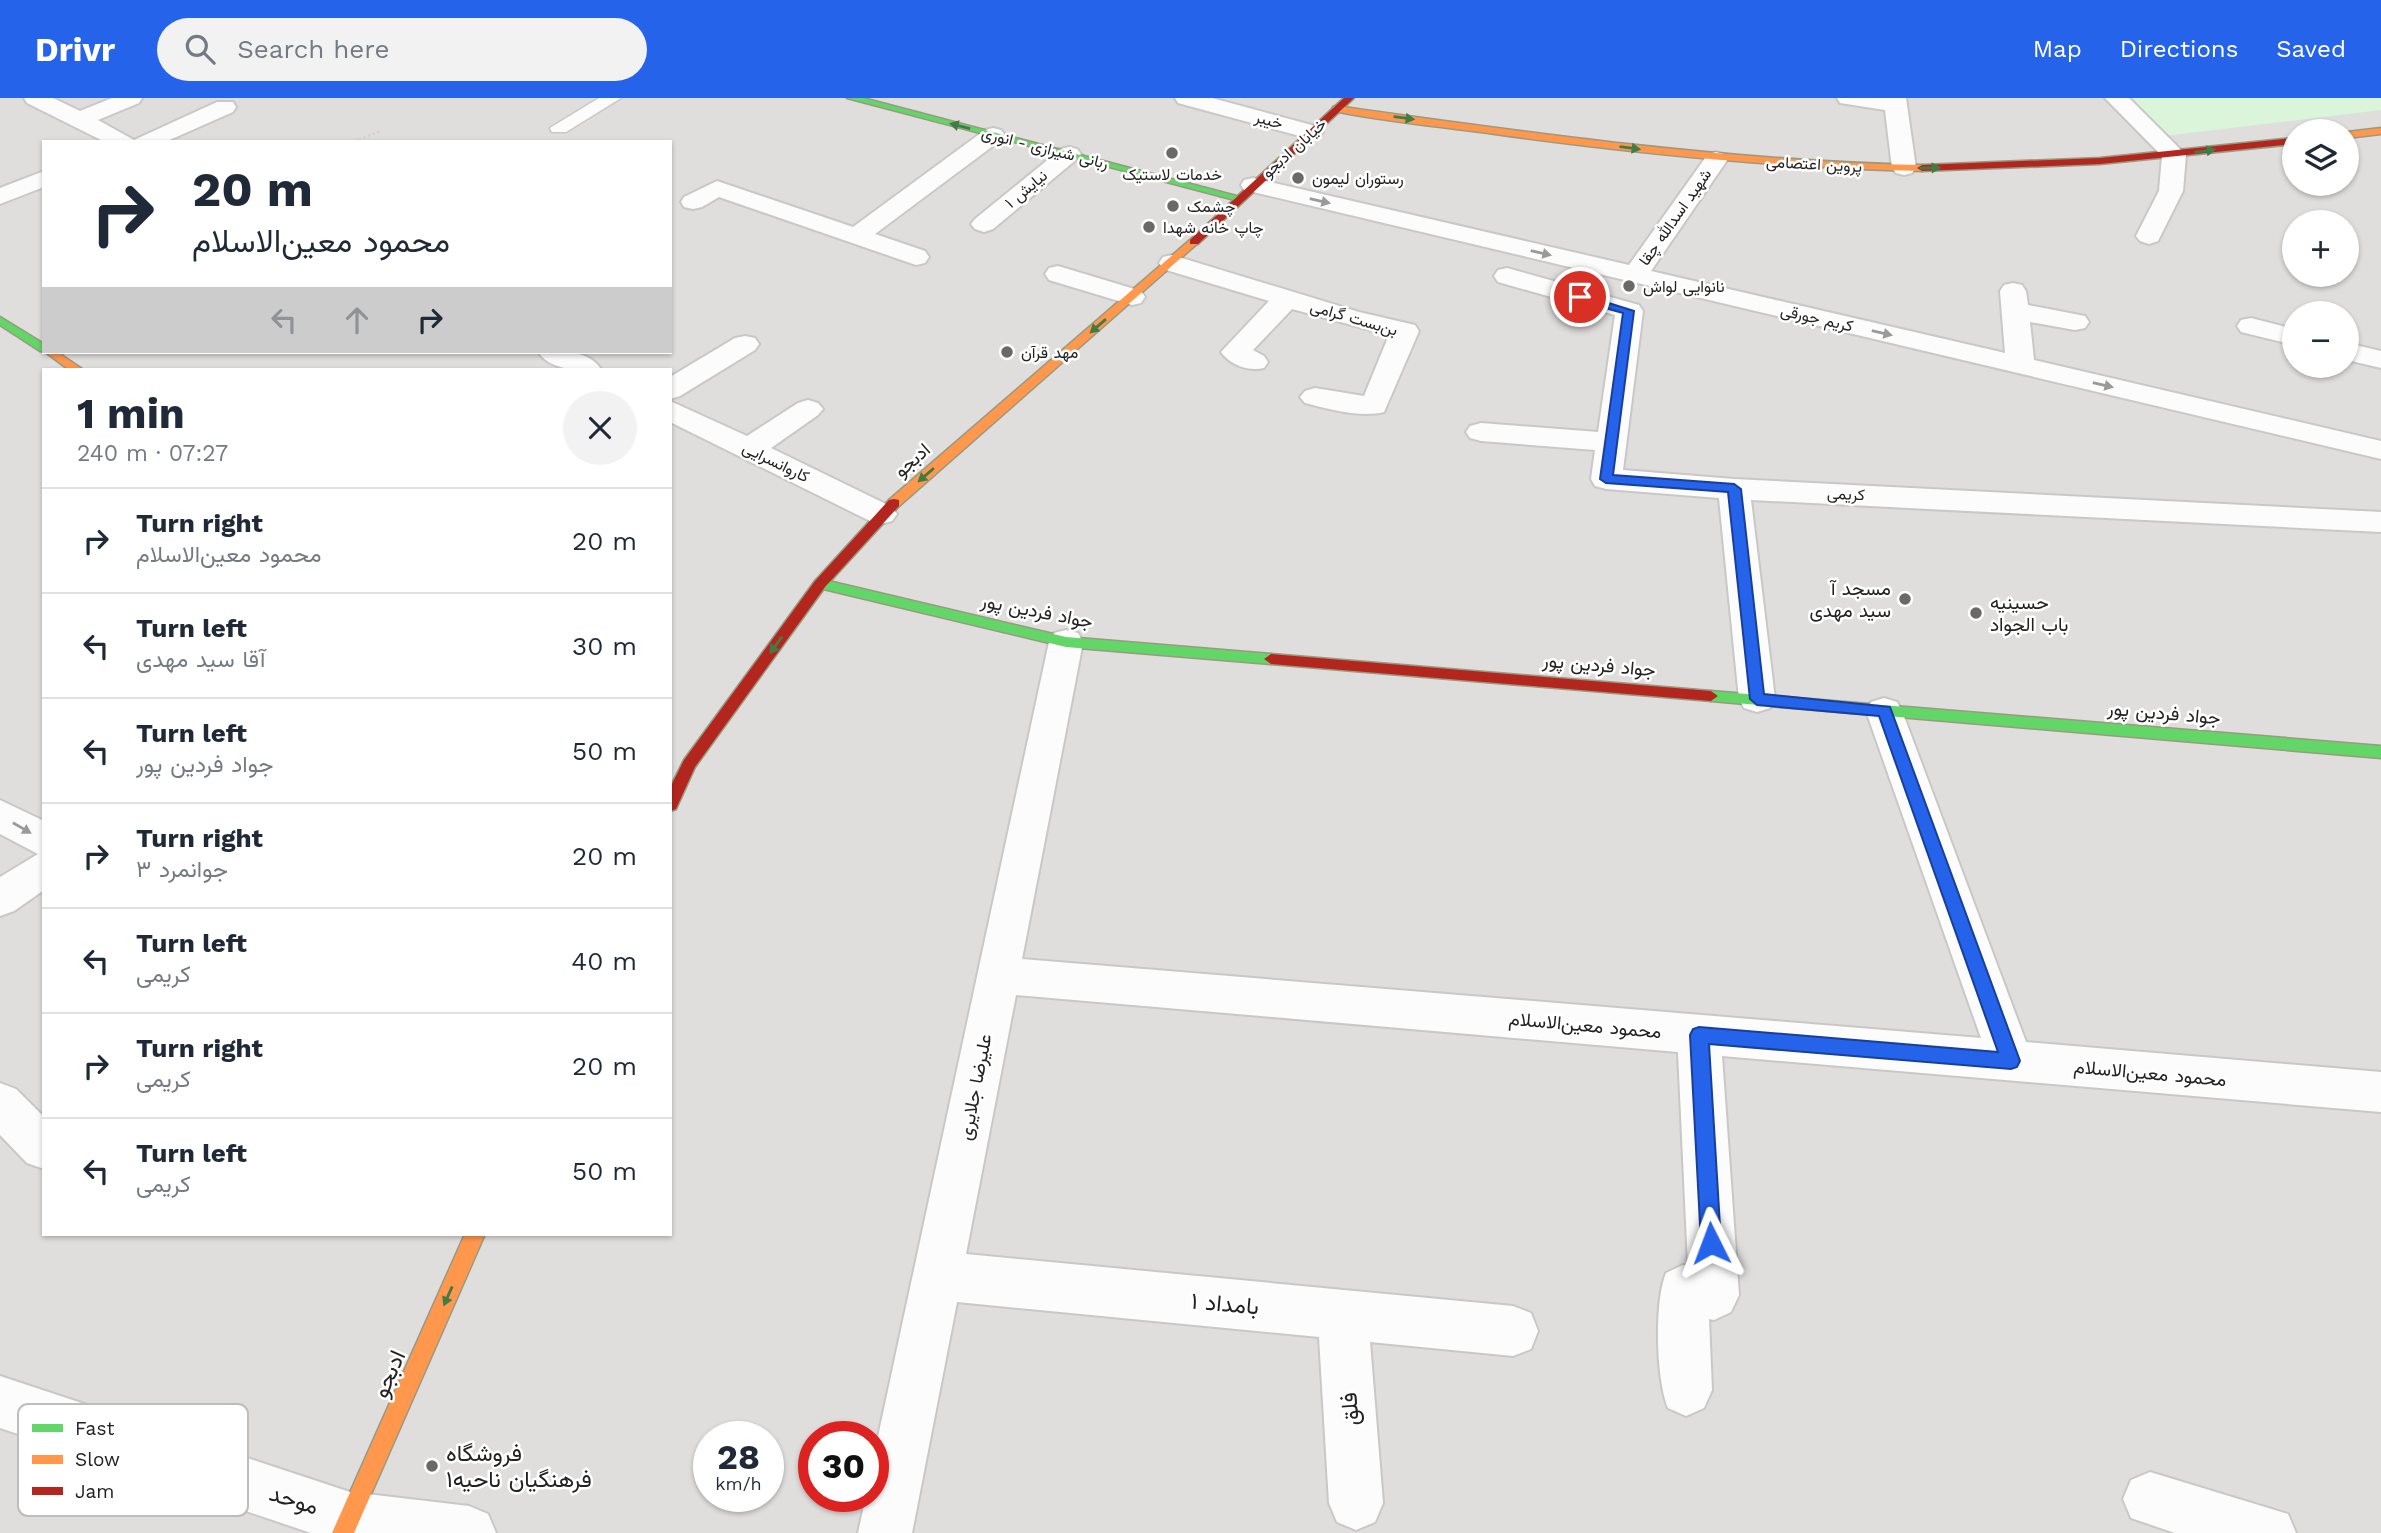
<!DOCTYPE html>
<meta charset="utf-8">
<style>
:root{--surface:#fff;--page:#f2f2f3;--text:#1f2937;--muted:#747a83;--line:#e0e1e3;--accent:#2563eb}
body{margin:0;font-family:"Work Sans",Vazirmatn,sans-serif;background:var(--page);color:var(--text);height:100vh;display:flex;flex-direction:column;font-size:26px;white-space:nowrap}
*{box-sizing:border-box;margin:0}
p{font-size:23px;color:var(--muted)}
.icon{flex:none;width:38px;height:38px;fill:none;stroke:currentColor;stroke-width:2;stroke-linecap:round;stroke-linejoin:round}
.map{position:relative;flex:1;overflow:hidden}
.details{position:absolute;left:42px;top:270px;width:630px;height:868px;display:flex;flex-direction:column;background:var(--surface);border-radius:0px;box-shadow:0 2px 5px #0004}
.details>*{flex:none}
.top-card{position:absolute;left:42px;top:42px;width:630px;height:214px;border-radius:0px;box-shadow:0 2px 5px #0004;background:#fff;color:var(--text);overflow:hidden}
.fabs{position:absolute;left:2282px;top:21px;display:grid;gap:14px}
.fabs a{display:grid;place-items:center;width:77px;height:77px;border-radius:50%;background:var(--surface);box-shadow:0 2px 5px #0004;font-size:35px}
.speed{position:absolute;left:693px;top:1323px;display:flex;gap:14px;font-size:35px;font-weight:700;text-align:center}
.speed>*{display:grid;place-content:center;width:91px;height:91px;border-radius:50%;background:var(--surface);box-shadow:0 2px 5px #0004;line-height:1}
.speed small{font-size:18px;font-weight:400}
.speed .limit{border:10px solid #d22;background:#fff;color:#111}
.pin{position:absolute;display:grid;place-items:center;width:60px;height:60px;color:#fff;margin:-30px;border:4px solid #fff;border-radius:50%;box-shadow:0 2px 7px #0007}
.me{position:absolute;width:77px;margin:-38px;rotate:357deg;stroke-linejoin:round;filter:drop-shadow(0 0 5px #0008)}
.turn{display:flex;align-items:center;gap:24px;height:147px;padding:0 35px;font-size:32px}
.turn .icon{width:91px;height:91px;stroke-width:2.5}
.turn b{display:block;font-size:49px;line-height:60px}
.lanes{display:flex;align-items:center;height:66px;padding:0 35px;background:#0003;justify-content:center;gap:35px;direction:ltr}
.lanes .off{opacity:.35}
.round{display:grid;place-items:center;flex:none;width:74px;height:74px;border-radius:37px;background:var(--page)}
.head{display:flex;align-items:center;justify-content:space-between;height:119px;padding:0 35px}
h1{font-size:42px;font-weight:700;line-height:52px}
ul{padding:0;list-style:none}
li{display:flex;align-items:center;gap:21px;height:105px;padding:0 35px;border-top:2px solid var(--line)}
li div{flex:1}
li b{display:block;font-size:26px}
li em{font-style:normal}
header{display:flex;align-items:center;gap:42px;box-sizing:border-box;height:98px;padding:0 35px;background:var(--accent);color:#fff}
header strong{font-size:33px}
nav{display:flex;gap:38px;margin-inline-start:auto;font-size:24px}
.search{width:490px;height:63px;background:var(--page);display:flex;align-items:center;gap:18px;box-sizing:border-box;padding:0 24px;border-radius:38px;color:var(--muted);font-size:26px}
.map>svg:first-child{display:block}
.residential{fill:#dfdedc;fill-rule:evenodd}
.park{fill:#daf5da}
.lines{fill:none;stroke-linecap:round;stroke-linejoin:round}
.lane-casing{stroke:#c9c8c7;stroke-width:3}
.street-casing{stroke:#c9c8c7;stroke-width:4}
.fast-casing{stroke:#999a82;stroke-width:3}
.slow-casing{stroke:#999a82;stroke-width:3}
.jam-casing{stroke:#999a82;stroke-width:3}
.path{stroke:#dccecd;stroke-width:2.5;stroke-dasharray:2.5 2.5;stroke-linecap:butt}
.lane{fill:#fdfcfc;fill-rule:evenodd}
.street{fill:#fdfcfc;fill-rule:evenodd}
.fast{fill:#63d668;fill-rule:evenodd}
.slow{fill:#ff974d;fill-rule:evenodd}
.jam{fill:#b3261e;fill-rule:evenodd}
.oneway{fill:#427c45}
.oneway2{fill:#9a9a9a}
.route{fill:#2563eb;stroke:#184099;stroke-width:2}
.poi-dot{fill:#6a6968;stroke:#fff;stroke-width:2.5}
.labels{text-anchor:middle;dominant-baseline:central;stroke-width:5;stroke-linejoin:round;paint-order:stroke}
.far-street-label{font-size:16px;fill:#222;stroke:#fff}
.far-poi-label{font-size:16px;fill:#222;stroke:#fff;text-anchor:start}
.street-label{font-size:19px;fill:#222;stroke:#fff}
.poi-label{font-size:19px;fill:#222;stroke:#fff;text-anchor:end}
.near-street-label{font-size:23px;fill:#222;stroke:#fff}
.near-poi-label{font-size:23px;fill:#222;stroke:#fff;text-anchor:start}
.key{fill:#fff;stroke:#bdbdbd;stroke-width:2}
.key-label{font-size:19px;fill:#222}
</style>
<header>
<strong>Drivr</strong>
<div class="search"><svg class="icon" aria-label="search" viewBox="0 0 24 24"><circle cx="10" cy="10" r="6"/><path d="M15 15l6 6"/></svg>Search here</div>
<nav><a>Map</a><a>Directions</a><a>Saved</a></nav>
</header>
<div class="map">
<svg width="2381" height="1435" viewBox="0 0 2381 1435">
<rect width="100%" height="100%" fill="#f0eeeb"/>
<path class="residential" d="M0 0H2381V1435H0ZM2294 33H2347V86H2294ZM44 44H670V254H44ZM2294 124H2347V177H2294ZM2294 215H2347V268H2294ZM44 271H670V1136H44ZM709 1339H768V1398H709ZM814 1339H873V1398H814Z"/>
<path class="park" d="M2126 0H2381V12L2164 38Z"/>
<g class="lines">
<g class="lane-casing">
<path id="lane" d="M599 0H621L566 34H552L550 30Z"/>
</g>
<g class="street-casing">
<path id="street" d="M24 0H53L80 13 112 0H142L139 5 98 22 134 42 217 4H233L236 9 233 14 165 44H105L27 5Z
M1175 0H1212L1319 29 1323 34 1319 39 1311 41 1178 5Z
M1837 0H1906L1916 70 1912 75 1904 77 1896 75 1892 70 1885 12 1840 5Z
M2105 0H2129L2186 57 2183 93 2158 143 2149 146 2140 143 2136 138 2159 93 2162 58Z
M993 30 1001 32 1005 37 1001 42 875 136 925 153 929 159 925 165 916 167 719 99 702 109 693 111 684 109 681 104 684 99 717 83 853 129 985 32Z
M1069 49 1077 51 1081 56 1077 61 993 131 984 134 975 131 971 126 975 121 1061 51Z
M1716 54 1724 56 1728 61 1651 173 2005 255 2000 193 2004 187 2013 185 2022 187 2026 193 2028 207 2085 218 2089 224 2085 230 2075 232 2030 224 2034 262 2381 343V361L1253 94 1244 92 1241 87 1244 82 1253 80 1629 167 1708 56Z
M44 73V89L0 106V90Z
M1172 157 1359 214 1415 227 1419 233 1384 314C1361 320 1328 311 1305 305L1300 299 1305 293 1315 290 1364 298 1389 237 1292 211 1253 252 1264 258 1268 264 1264 270C1249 274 1230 267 1221 254L1269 203 1163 171 1159 165 1163 159Z
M1058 168 1141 193 1145 199 1141 205 1132 207 1049 182 1045 176 1049 170Z
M1507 170 1639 207 1643 213 1623 372 1734 381 2381 414V434L1751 402 1775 601 1770 610 1757 614 1744 610 1739 601 1719 400 1606 391 1595 388 1591 381 1595 352 1481 343 1470 340 1466 334 1470 328 1481 325 1598 334 1615 217 1498 184 1494 178 1498 172Z
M2251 220 2294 231V247L2241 234 2237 228 2241 222Z
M745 238 755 240 759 246 755 252 680 298 670 301V279L735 240Z
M2347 245 2381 253V270L2347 262Z
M538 254C559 253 588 251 601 271 580 272 552 274 538 254Z
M808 302 818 305 823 311 818 317 771 350 892 409 897 416 892 423 881 426 870 423 670 324V303L747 338 798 305Z
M1066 532 1078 535 1083 544 1022 861 1981 940 1866 613 1871 604 1884 600 1897 604 1902 613 2026 944 2381 974V1014L1722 958 1739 1197 1731 1214 1714 1222 1709 1221 1712 1292 1704 1310 1686 1318 1668 1310C1656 1281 1654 1204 1666 1175L1683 1167 1688 1168 1678 954 1016 897 966 1156 1513 1208 1531 1215 1538 1233 1531 1251 1513 1258 1370 1244 1383 1405 1375 1424 1356 1432 1337 1424 1329 1405 1319 1239 957 1204 912 1435H858L866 1398H873V1362L1049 544 1054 535Z
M0 702 44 723V792L14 813 0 818V779L38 756 0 736Z
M0 985 16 991 44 1019V1071L27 1065 0 1037Z
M0 1278 350 1394 469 1408 488 1416 496 1435H311L0 1330Z
M2150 1374 2288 1416 2296 1435H2175L2131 1420 2123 1401 2131 1382Z"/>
</g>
<g class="fast-casing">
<path id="fast" d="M847 0H863L1244 100 1235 102Z
M0 219 44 246V254H47L40 253 0 227Z
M820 481 1066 539 1271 556 1278 561 1271 566 1066 549 815 489 813 486Z
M1711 593 2381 648V660L1711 603 1704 598Z"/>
</g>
<g class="slow-casing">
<path id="slow" d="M1336 8C1531 35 1725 63 1922 67L1927 70 1922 73C1781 70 1642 56 1502 37 1446 29 1388 24 1333 13V9Z
M2381 30V36L2347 40V34Z
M1190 142 1199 144 899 408H889V402Z
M44 253 57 254 82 271H68Z
M465 1136H485L354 1435H332Z"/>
</g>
<g class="jam-casing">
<path id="jam" d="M1344 0H1354L1198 146H1190V142Z
M2294 40V46L2100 66 1922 73 1917 70 1922 67 2100 60Z
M894 401 899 402V408L825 489 695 669 676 711 670 713V690L684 662 815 483 889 402Z
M1271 556 1711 593 1718 598 1711 603 1271 566 1264 561Z"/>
</g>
<path class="path" d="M354 44 380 33"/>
<use href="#lane" class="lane"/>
<use href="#street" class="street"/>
<use href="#fast" class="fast"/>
<use href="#slow" class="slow"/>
<use href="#jam" class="jam"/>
</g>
<defs><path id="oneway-solid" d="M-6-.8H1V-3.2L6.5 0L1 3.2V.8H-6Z" transform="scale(1.75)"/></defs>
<g class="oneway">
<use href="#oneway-solid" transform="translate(1404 20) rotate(7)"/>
<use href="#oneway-solid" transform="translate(960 28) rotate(-166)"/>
<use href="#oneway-solid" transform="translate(1630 50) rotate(7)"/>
<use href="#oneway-solid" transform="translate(2205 53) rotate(-7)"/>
<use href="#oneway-solid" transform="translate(1930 70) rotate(-1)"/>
<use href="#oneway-solid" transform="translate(1098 228) rotate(139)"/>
<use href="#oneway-solid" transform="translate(926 377) rotate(139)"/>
<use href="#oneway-solid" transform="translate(776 547) rotate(126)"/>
<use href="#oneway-solid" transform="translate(448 1198) rotate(114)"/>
</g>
<g class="oneway2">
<use href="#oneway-solid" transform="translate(1320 103) rotate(13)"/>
<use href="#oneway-solid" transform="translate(1541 155) rotate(13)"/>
<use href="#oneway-solid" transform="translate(1882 235) rotate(13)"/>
<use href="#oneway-solid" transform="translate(2103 287) rotate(13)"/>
<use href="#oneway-solid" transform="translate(22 730) rotate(30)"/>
</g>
<path class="route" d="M1580 196 1634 213 1613 377 1734 386 1741 391 1764 596 1890 609 2020 963 2017 969 2011 971 1709 946 1721 1145 1718 1152 1711 1155 1704 1152 1701 1145 1690 937 1693 931 1699 929 1998 954 1879 618 1757 607 1750 601 1728 394 1606 385 1600 381 1623 215 1576 202 1575 199Z"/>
<g class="poi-dot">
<circle cx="1172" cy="55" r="7"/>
<circle cx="1298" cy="80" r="7"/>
<circle cx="1173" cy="108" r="7"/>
<circle cx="1149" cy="129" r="7"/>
<circle cx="1629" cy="188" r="7"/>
<circle cx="1007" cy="254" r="7"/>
<circle cx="1905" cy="501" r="7"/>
<circle cx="1976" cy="515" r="7"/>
<circle cx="432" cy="1368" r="7"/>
</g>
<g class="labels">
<g class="far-street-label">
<text transform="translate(1269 22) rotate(15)">خیبر</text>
<text transform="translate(1045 50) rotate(14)">ربانی شیرازی - انوری</text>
<text transform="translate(1294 50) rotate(-42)">خیابان ادبجو</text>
<text transform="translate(1814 66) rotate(3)">پروین اعتصامی</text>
<text transform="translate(1026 91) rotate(-40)">نیایش ۱</text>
<text transform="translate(1675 119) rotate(-55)">شهید اسدالله چقا</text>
<text transform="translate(1354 220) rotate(16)">بن‌بست گرامی</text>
<text transform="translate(1817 220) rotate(13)">کریم جورقی</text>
<text transform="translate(776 364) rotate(26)">کاروانسرایی</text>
<text transform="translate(1846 396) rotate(3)">کریمی</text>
</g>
<g class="far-poi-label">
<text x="1172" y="76" text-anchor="middle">خدمات لاستیک</text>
<text x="1312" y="80">رستوران لیمون</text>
<text x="1187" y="108">چشمک</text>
<text x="1163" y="129">چاپ خانه شهدا</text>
<text x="1643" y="188">نانوایی لواش</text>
<text x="1021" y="254">مهد قرآن</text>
</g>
<g class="street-label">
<text transform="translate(912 362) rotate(-41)">ادبجو</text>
<text transform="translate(1037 513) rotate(11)">جواد فردین پور</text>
<text transform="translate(1599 567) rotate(5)">جواد فردین پور</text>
<text transform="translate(2164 615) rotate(5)">جواد فردین پور</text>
<text transform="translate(1585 927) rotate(5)">محمود معین‌الاسلام</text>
<text transform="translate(2150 975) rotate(5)">محمود معین‌الاسلام</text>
<text transform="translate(975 989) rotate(-79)">علیرضا جلایری</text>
</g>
<g class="poi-label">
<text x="1891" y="490">مسجد آ<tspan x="1891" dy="22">سید مهدی</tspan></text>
<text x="1990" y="504" text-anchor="start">حسینیه<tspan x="1990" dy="22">باب الجواد</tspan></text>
</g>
<g class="near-street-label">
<text transform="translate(1225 1206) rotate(5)">بامداد ۱</text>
<text transform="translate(389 1276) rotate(-66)">ادبجو</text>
<text transform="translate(1350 1311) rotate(-94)">فلق</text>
<text transform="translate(294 1402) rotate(18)">موحد</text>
</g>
<g class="near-poi-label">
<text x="446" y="1355">فروشگاه<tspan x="446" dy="26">فرهنگیان ناحیه۱</tspan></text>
</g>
</g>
<rect x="18" y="1306" width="230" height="112" rx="10" class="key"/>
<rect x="32" y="1326" width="31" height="8" fill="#63d668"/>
<rect x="32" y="1357" width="31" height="9" fill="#ff974d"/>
<rect x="32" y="1389" width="31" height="8" fill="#b3261e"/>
<g class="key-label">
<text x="75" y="1337">Fast</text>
<text x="75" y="1368">Slow</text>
<text x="75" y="1400">Jam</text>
</g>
</svg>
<div class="fabs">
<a><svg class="icon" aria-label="layers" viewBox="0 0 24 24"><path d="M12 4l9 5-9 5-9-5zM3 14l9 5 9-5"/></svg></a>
<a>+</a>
<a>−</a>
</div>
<div class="speed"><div>28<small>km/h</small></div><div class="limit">30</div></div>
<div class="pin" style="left:1580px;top:199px;background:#d93025"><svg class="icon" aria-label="arrive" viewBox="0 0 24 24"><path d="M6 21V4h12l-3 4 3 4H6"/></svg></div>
<svg class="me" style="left:1711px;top:1145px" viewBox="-20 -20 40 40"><path d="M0-17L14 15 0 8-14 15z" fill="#2563eb" stroke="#fff" stroke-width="4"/></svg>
<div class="top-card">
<div class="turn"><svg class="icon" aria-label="right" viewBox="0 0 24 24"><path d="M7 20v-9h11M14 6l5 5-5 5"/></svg><div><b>20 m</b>محمود معین‌الاسلام</div></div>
<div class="lanes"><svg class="icon off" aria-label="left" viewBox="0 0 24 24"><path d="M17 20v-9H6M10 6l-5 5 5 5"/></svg><svg class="icon off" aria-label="ahead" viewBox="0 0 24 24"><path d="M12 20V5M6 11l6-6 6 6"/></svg><svg class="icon" aria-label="right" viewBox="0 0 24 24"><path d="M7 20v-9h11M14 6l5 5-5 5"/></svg></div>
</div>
<section class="details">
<div class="head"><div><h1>1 min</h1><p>240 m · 07:27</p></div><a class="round"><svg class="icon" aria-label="close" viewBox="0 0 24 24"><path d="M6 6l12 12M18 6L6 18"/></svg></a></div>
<ul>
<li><svg class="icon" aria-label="right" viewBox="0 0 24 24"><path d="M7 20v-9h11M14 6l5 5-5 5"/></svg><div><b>Turn right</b><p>محمود معین‌الاسلام</p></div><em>20 m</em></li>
<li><svg class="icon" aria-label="left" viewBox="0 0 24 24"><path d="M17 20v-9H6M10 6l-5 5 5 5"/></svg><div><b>Turn left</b><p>آقا سید مهدی</p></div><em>30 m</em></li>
<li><svg class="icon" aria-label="left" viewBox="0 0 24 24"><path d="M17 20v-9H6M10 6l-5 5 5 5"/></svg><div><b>Turn left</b><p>جواد فردین پور</p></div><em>50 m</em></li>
<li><svg class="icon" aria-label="right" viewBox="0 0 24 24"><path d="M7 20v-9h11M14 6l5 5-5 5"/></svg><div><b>Turn right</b><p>جوانمرد ۳</p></div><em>20 m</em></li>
<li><svg class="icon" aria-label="left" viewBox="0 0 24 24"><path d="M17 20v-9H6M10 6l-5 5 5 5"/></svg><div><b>Turn left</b><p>کریمی</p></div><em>40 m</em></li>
<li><svg class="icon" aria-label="right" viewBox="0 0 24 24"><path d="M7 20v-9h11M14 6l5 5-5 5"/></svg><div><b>Turn right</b><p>کریمی</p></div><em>20 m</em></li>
<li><svg class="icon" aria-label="left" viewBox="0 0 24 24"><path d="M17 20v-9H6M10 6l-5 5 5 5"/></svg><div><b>Turn left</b><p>کریمی</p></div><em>50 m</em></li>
</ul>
</section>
</div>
